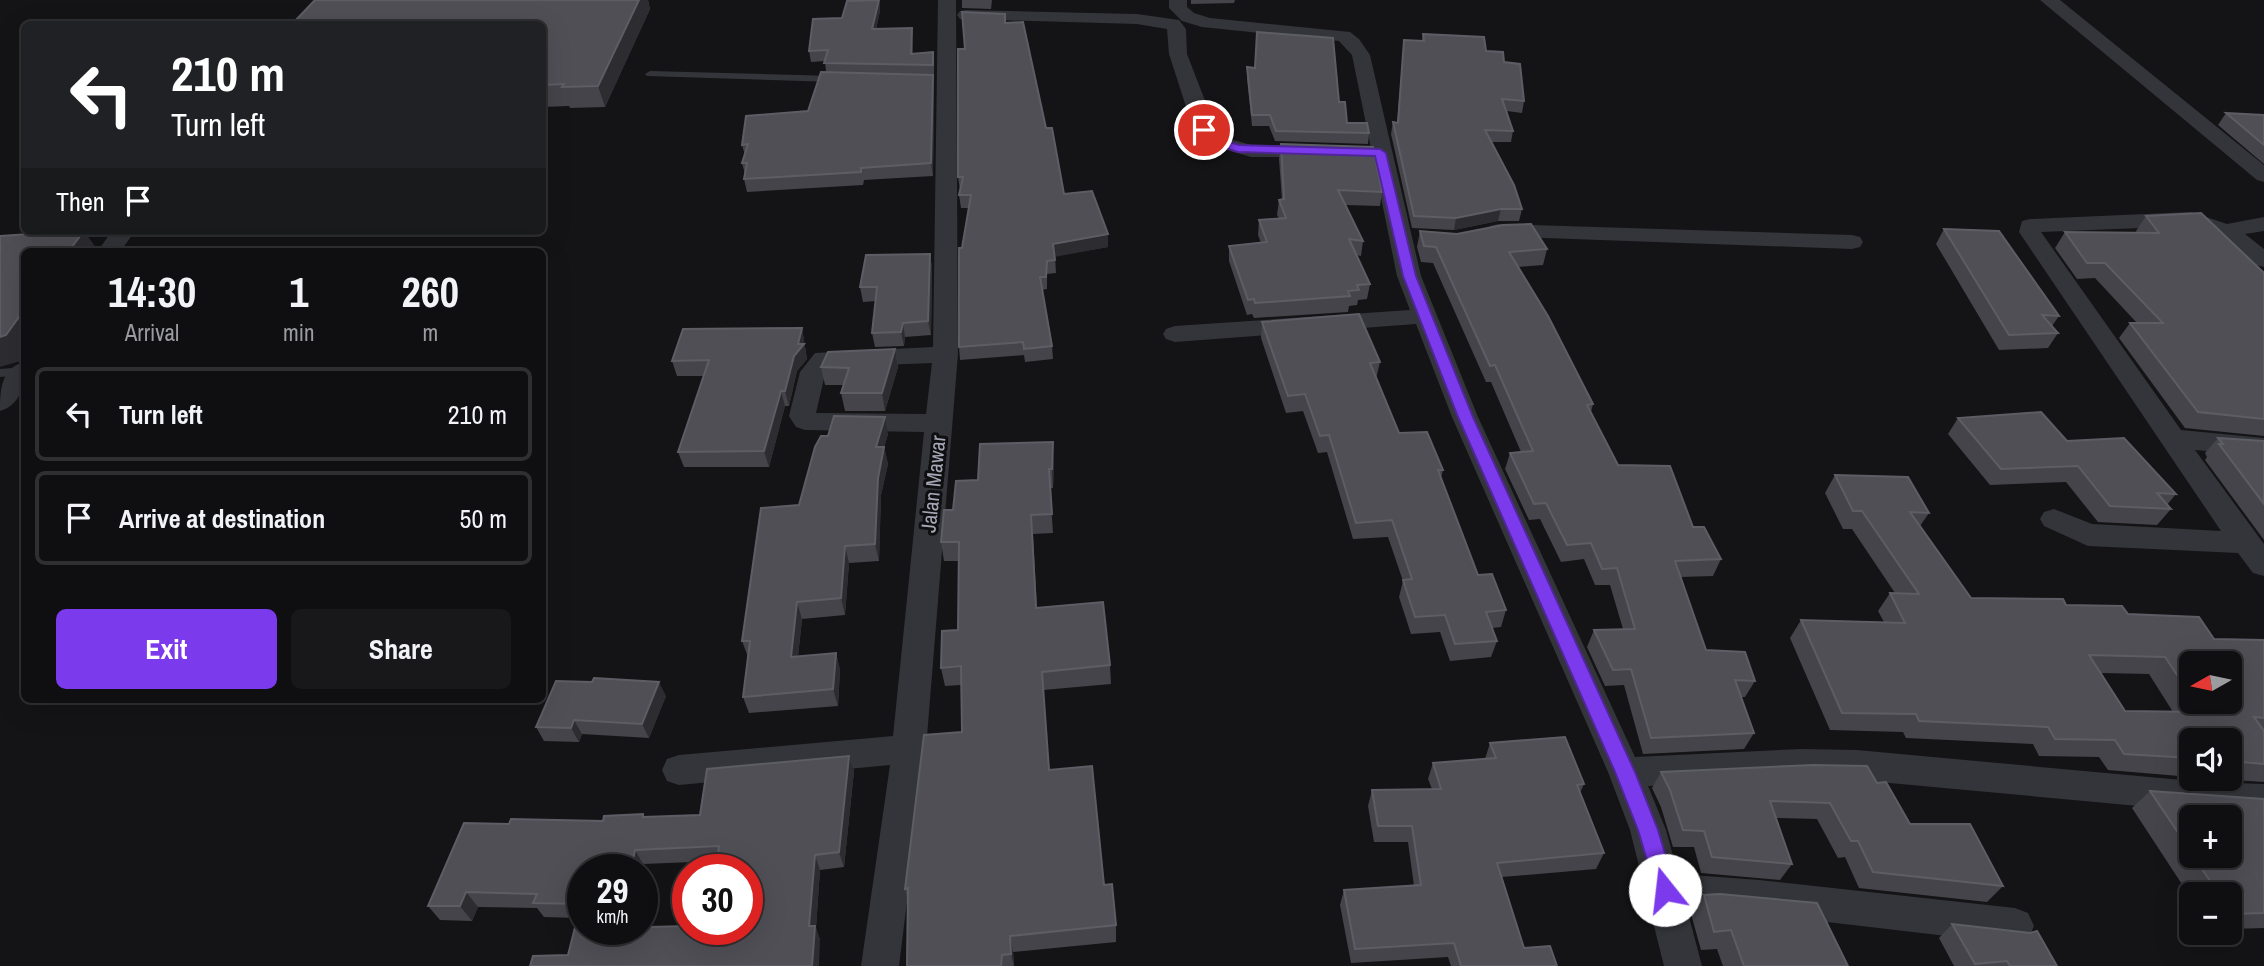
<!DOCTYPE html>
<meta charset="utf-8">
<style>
:root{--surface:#0f0e10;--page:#181719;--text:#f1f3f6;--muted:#9b9c9f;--line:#2f2e30;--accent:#7c3aed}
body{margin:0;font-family:"Archivo Narrow",sans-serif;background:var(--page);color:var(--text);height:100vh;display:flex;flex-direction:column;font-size:26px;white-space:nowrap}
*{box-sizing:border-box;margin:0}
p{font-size:23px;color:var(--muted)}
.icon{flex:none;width:38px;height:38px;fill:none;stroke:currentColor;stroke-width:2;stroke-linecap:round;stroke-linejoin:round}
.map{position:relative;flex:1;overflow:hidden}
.drawer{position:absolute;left:21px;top:248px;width:525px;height:455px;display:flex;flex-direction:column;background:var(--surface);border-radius:10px;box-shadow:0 7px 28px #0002,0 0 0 2px var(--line)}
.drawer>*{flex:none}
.top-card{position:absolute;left:21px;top:21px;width:525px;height:214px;border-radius:10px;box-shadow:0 7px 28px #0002,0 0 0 2px var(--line);background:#202124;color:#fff;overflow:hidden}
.needle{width:46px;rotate:261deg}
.fabs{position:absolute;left:2179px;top:651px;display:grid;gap:14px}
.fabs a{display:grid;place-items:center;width:63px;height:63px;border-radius:10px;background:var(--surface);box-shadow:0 7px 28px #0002,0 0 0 2px var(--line);font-size:35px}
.speed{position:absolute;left:567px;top:854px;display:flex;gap:14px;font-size:35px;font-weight:700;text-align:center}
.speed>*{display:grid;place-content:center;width:91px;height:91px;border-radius:50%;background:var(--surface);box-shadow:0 7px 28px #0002,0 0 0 2px var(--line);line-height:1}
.speed small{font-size:18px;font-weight:400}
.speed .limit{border:10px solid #d22;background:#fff;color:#111}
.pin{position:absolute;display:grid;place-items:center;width:60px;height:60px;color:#fff;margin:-30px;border:4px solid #fff;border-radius:50%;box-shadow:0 2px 7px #0007}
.me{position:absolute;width:77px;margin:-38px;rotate:344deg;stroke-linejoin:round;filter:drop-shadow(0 0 5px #0008)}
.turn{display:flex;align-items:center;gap:24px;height:147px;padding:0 35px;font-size:32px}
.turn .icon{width:91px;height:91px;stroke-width:2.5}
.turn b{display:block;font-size:49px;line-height:60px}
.then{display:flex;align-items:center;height:66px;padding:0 35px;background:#0003;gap:14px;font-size:26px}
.eta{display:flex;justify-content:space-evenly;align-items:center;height:119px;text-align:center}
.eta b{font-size:42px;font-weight:800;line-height:49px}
.primary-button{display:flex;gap:14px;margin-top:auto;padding:14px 35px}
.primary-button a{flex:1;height:80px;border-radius:10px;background:var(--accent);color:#fff;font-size:28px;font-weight:800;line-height:80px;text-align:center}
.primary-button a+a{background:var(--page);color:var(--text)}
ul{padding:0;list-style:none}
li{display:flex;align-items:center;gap:21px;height:94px;margin:0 14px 10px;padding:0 21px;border:4px solid var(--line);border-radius:10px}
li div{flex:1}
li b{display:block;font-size:26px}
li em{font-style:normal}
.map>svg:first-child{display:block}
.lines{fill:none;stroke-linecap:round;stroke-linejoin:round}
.service{fill:#34353a;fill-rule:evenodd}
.minor{fill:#34353a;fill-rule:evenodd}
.wall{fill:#45444a;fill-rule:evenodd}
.shaded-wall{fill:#2d2c30}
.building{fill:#504f56;stroke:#5d5d65;stroke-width:2;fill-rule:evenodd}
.route{fill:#7c3aed;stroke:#51269a;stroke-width:2}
.labels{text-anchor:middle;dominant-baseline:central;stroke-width:6;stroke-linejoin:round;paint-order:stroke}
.street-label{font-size:21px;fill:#a5a8b6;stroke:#0f0e10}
</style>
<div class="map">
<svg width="2264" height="966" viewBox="0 0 2264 966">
<rect width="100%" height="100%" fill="#141315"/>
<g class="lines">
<path class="service" d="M650 71 835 76 840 79 835 82 647 76 645 74Z
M24 367V375L0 377V369Z"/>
<path class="minor" d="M938 0H956L958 354 926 749 899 966H861L890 765 679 785 667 781 662 770 667 759 679 755 893 736 924 432 805 430 796 427 789 416 800 372 815 353 933 347ZM932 363 926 414 816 413 825 374 831 367Z
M1169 0H1187V7L1194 13 1210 18 1350 32 1359 39 1370 55 1421 276 1478 417 1635 757 1801 749 1857 750 2204 782 2264 784V814L2204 812 1857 780 1801 779 1648 786 1666 830 1678 874 1759 880 2015 908 2028 913 2034 926 2028 939 2015 944 1759 914 1687 909 1702 966H1664L1630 830 1608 772 1452 417 1416 324 1175 342 1166 339 1163 334 1166 329 1175 326 1410 310 1397 276 1352 55 1339 41 1202 27 1182 21 1169 8Z
M2040 0H2060L2264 165V182L2257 180Z
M966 10 1137 14 1179 20 1186 29 1187 54 1216 129 1227 138 1251 145H1318L1325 147 1328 151 1325 155 1318 157H1251L1213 146 1201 137 1190 119 1169 54 1167 29 1137 24 960 19 957 15 960 11Z
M2191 212 2227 224 2264 217V231L2245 234 2264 249V267L2256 265 2222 239 2191 226 2041 232 2181 430 2264 438V456L2195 450 2264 544V576L2253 573 2238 553 2088 546 2044 526 2040 519 2044 512 2054 509 2092 524 2221 531 2019 232 2022 221 2030 219Z
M1498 224 1852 235 1860 237 1863 242 1860 247 1852 249 1490 236 1487 231 1490 226Z
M112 231H135L120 252H97Z
M24 362C26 381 22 405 0 411 0 390 1 368 24 362Z"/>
</g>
<path class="wall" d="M315 0H648L650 9 605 107 570 108 569 106 542 107V24Z
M879 0 880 11 876 29 912 28 913 38V54L933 52 934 63V76H933L934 87 933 176 864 180 863 185 747 192 744 179 745 174 742 163 745 155 742 145 808 111 826 72 825 61 811 62 809 51 842 18Z
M962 0H992L991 9 962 8Z
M1191 0H1235L1234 3 1191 4Z
M1006 23 1046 128 1064 194 1108 234V247L1055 256 1056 273 1047 274V289L1042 290 1052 346 1053 359 1025 362 1024 355 960 360 959 347 962 248 969 208H961L959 195 960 190 958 177 965 49Z
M1423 34 1486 51 1504 62 1524 101 1522 113 1507 111 1513 131 1511 142H1491L1522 209 1519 221H1498L1454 230 1412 228 1391 134 1393 122 1397 123 1404 40 1422 41Z
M1247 67 1339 102 1347 123 1369 133 1368 144 1275 141 1269 126H1252L1247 78Z
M2226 113 2264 115V164L2218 125Z
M1281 144 1382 192 1380 206 1345 205 1363 241 1361 256 1356 255 1370 284 1367 299 1358 300 1357 305 1349 306 1348 312 1254 318 1252 314 1247 315 1229 261V246L1261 243 1258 235 1259 220 1279 218 1277 215 1279 200H1282L1279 159Z
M2146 216 2264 273V436L2185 428 2119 338 2130 323H2137L2095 278 2077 279 2055 248 2065 232 2137 233 2136 231Z
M1944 229 2059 316 2052 326 2058 333 2048 348 1999 350 1936 244Z
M1420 231 1547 249 1543 265 1518 267 1593 404 1591 412 1618 465 1693 527 1721 559 1713 576 1681 577 1706 650 1755 681 1745 697H1741L1754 733 1744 749 1643 754 1624 685 1605 686 1587 647 1594 630 1623 629 1610 585H1595L1584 559 1561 562 1540 519 1529 520 1505 469 1510 453 1521 452 1491 382H1486L1433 263 1421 262 1417 247Z
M930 254 932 268 931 335 905 337 904 346 875 347 872 333 876 301 863 302 860 287Z
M1262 322 1380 362 1376 379 1399 433 1443 470 1441 478 1478 575 1506 610 1501 627 1492 628 1497 641 1491 657 1450 661 1440 632 1411 634 1399 597 1403 581 1388 537 1353 539 1327 452 1318 453 1303 411 1286 413 1261 338Z
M802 328 807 359 797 371 789 406H785L769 467H684L678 452 704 376H677L672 361Z
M895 349 898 367 885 411H845L841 393 844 385H825L821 367Z
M1958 418 2067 441 2176 494 2167 505 2171 509 2157 525 2098 522 2066 482 1990 485 1948 434Z
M888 434 884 447 888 464 881 495 879 561 849 563 845 615 802 619 798 657 836 653 840 670 838 706 749 713 743 697 748 657 742 641 828 436Z
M2218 438 2264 441V540L2205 460 2207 457 2205 453Z
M1054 461 1053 488H1050L1053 533 1033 534 1037 608 1110 665 1111 684 1043 690 1049 770 1104 885 1116 925V942L1013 952 1014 966H907L908 901 905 889 962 732 961 685 945 686 941 668 958 630 959 561H944L941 542 953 510 978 480Z
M1835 475 1929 513 1920 526 1971 598 2066 605 2128 614 2214 639 2264 640V782L2219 779H2230V740H2191V777L2108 770 2099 757 2039 756 2033 744 1906 738 1903 732 1830 730 1790 638 1801 620 1884 622 1878 611 1890 593H1895L1852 529H1843L1825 493ZM2191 663 2230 702H2191ZM2101 673 2149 674 2173 712 2125 711Z
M666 696 649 738 582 734 579 742 544 741 536 727Z
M1490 743 1584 784 1580 793 1604 853 1596 869 1502 877 1524 948 1557 966H1451L1448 957 1351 963 1340 905 1344 890 1414 886 1408 842H1374L1368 806 1372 790 1432 789 1428 779 1433 763 1485 759Z
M849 756 854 771 844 867 820 870 816 928 820 940 568 955 578 918 544 917 537 908 478 907 472 921 440 920 428 906 509 824 603 821 645 817 700 815ZM717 861 747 929 651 927 583 929 643 864Z
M1661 772 1877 783 1910 824 2003 886 1987 902 1859 888 1845 857 1838 858 1817 819 1776 818 1792 864 1780 880 1701 873 1694 847H1673L1661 807 1652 788Z
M2150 791 2264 799V928L2230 929V894H2191V898L2132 808ZM2191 817 2230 856H2191Z
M1704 895 1848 966H1723L1717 949 1701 950 1691 914Z
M1952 924 2030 933 2057 966H1954L1939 938Z"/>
<path class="shaded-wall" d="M639 0H648L650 9 605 107 598 86Z
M879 0 880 11 874 40 872 29Z
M912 28 913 38 912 64 911 54Z
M933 75 934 87 933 176 931 163Z
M1501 209 1498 221 1454 230 1456 218Z
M84 231 99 252H68Z
M1108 234V247L1054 257 1053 244Z
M930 254 932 268 931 335 928 321Z
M24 310V360L0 367V337Z
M903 323 905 337 904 346 901 332Z
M802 328 807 359 797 371 789 406 785 391Z
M895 349 898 367 885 411 882 393Z
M781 391 785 406 769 467 764 451Z
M885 417 888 434 880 464 876 447Z
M1053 442 1054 461 1053 488 1052 469Z
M884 447 888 464 881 495 879 561 875 544 878 478Z
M845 546 849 563 845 615 841 598Z
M797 602 802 619 796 674 791 657Z
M836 653 840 670 838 706 833 689Z
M659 682 666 696 649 738 642 724Z
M574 720 582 734 579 742 571 728Z
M849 756 854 771 844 867 839 852Z
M635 850 643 864 642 870H631Z
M815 855 820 870 816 928 820 940 819 966H812L809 926Z
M466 892 478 907 472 921 460 906Z
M1010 936 1013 952 1014 966 1011 954Z"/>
<path class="building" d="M315 0H639L598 86 562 87 564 84 542 85V24H292Z
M879 0 872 29 912 28 911 54 933 52V65L824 63 828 50 809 51 813 19 842 18 847 1Z
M962 12 1005 14V23L1023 22 1046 128H1052L1064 194 1092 191 1108 234 1053 244 1055 260 1047 261 1046 277H1040L1052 346 1024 349 1023 342 959 347V248H962L971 195H959L963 177H958V49H965Z
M1257 32 1333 38 1339 102H1345L1347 123H1367L1369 133 1276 131 1270 115H1252L1247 67 1255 68Z
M1423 34 1484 37 1486 51 1503 52 1504 62 1520 64 1524 101 1502 99 1513 131 1485 130 1514 185 1522 209H1501L1456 218 1414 216 1393 122 1398 123 1404 40 1424 41Z
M821 72 933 75 931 163 861 168V172L744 179 747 163H742L748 144 742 145 746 116 808 111Z
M2226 113 2264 115V145Z
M1281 144 1373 147 1382 192 1338 190 1363 241 1349 239 1370 284 1357 285 1359 290 1348 291 1350 296 1255 303 1254 299 1248 300 1229 246 1267 242 1259 220 1286 218 1279 200 1284 199Z
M2201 213 2264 273V419L2198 412 2130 323H2163L2105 263H2087L2065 232 2159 233 2146 216Z
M1531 224 1547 249 1509 252 1548 316 1593 404 1587 405 1618 465 1670 466 1693 527H1704L1721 559 1675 561 1706 650 1745 652 1755 681 1735 680 1754 733 1651 738 1631 669 1613 670 1594 630 1635 629 1617 568 1602 569 1591 543 1567 545 1546 503 1534 504 1510 453 1533 451 1495 365 1490 366 1436 247 1424 246 1420 231 1457 234 1503 225Z
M1944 229 1999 231 2059 316 2042 315 2058 333 2009 335Z
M46 231H84L68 252H24V310L6 335 0 337V236L45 233Z
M930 254 928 321 903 323 901 332 872 333 877 287H860L866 255Z
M1359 314 1380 362 1370 363 1399 433 1427 432 1443 470H1438L1478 575 1492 574 1506 610 1486 612 1497 641 1455 644 1445 615 1415 617 1403 580 1412 579 1392 520 1356 523 1329 435 1320 436 1305 394 1288 396 1262 322Z
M802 328 798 344H804L794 356 785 391H781L764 451 678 452 709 360 672 361 683 329Z
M895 349 882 393H841L849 368 821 367 828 352Z
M2041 412 2067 441 2124 438 2176 494 2157 493 2171 509 2110 506 2078 466 2001 469 1958 418Z
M834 416 885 417 876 447H884L878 478 875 544 845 546 841 598 797 602 791 657 836 653 833 689 743 697 750 641H742L761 508 799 505 815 447 821 436H828Z
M2218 438 2264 441V504L2219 444H2223Z
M1053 442 1052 469H1049L1052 514 1031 515 1036 608 1103 602 1110 665 1042 672 1049 770 1092 766 1104 885 1112 884 1116 925 1010 936 1011 954 1002 955 1001 966H907L908 888 905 889 924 735 962 732 961 666 941 668 942 631 958 630 959 542H941L944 510H953L956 481 978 480 980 444Z
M1835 475 1908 477 1929 513 1910 512 1971 598 2063 599 2066 605 2122 606 2128 614 2199 617 2214 639 2264 640V718L2254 717 2264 731V764L2230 761V740H2191V758L2124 754 2115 740 2055 739 2048 727 1919 721 1916 714 1842 713 1801 620 1905 623 1890 593 1919 594 1862 511H1853ZM2089 655 2165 657 2191 696V663H2230V702H2195L2201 712 2125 711Z
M594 678 659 682 642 724 574 720 571 728 536 727 556 681 592 682Z
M1565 737 1584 784 1577 785 1604 853 1497 863 1524 948 1550 946 1557 966H1461L1454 943 1355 949 1344 890 1421 885 1412 826H1378L1372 790 1441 789 1433 763 1496 758 1490 743Z
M849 756 839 852 815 855 809 926H815L812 966H530L533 956 568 955 581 904 533 903 537 894 466 892 460 906H428L464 823 509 824 511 819 603 821 604 816 643 814V817L700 815 707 769ZM719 846 716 870H747V929H688V926L647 927 648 921 642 922V929H583V870H631L635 850Z
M1813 765 1867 766 1877 783 1886 782 1910 824H1970L2003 886 1873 872 1858 841H1851L1830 803 1770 801 1792 864 1712 857 1704 831 1683 830 1670 790 1661 772Z
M2150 791 2264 799V913L2233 914 2230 909V894H2219L2193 856H2230V817H2191V852Z
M1720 894 1817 903 1848 966H1744L1731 930 1714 932 1704 895Z
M1952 924 2030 933 2037 931 2057 966H2010L2007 961 1975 964Z"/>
<path class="route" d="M1200 128H1208L1221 139 1239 145 1380 149 1386 153 1416 276 1473 417 1635 772 1658 830 1676 890 1673 897 1665 900 1658 897 1638 830 1615 772 1458 417 1403 276 1375 156 1238 152 1212 144 1200 133Z"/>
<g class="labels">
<g class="street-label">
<text transform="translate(933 484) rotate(-84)">Jalan Mawar</text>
</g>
</g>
</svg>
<div class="fabs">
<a><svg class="needle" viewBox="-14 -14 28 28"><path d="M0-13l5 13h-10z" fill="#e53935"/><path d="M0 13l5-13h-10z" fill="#9b9c9f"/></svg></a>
<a><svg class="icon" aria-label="sound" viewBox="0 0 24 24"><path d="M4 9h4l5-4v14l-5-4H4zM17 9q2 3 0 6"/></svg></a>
<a>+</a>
<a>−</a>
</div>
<div class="speed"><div>29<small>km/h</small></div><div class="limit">30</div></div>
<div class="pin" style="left:1204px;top:130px;background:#d93025"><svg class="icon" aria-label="arrive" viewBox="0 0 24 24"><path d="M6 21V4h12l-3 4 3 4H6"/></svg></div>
<svg class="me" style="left:1665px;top:890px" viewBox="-20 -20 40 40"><circle r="19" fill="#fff"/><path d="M0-13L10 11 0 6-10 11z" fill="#7c3aed"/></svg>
<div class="top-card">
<div class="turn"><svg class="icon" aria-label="left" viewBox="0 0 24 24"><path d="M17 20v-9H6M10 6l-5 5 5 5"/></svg><div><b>210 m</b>Turn left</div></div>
<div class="then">Then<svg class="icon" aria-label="arrive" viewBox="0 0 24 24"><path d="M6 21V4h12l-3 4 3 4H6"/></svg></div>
</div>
<section class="drawer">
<div class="eta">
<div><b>14:30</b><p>Arrival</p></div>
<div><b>1</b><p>min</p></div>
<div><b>260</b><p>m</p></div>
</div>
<ul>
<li><svg class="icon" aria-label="left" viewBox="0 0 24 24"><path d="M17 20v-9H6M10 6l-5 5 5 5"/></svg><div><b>Turn left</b></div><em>210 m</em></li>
<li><svg class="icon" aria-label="arrive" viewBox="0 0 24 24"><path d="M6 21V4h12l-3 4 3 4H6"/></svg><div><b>Arrive at destination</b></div><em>50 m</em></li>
</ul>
<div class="primary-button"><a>Exit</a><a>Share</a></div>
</section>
</div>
